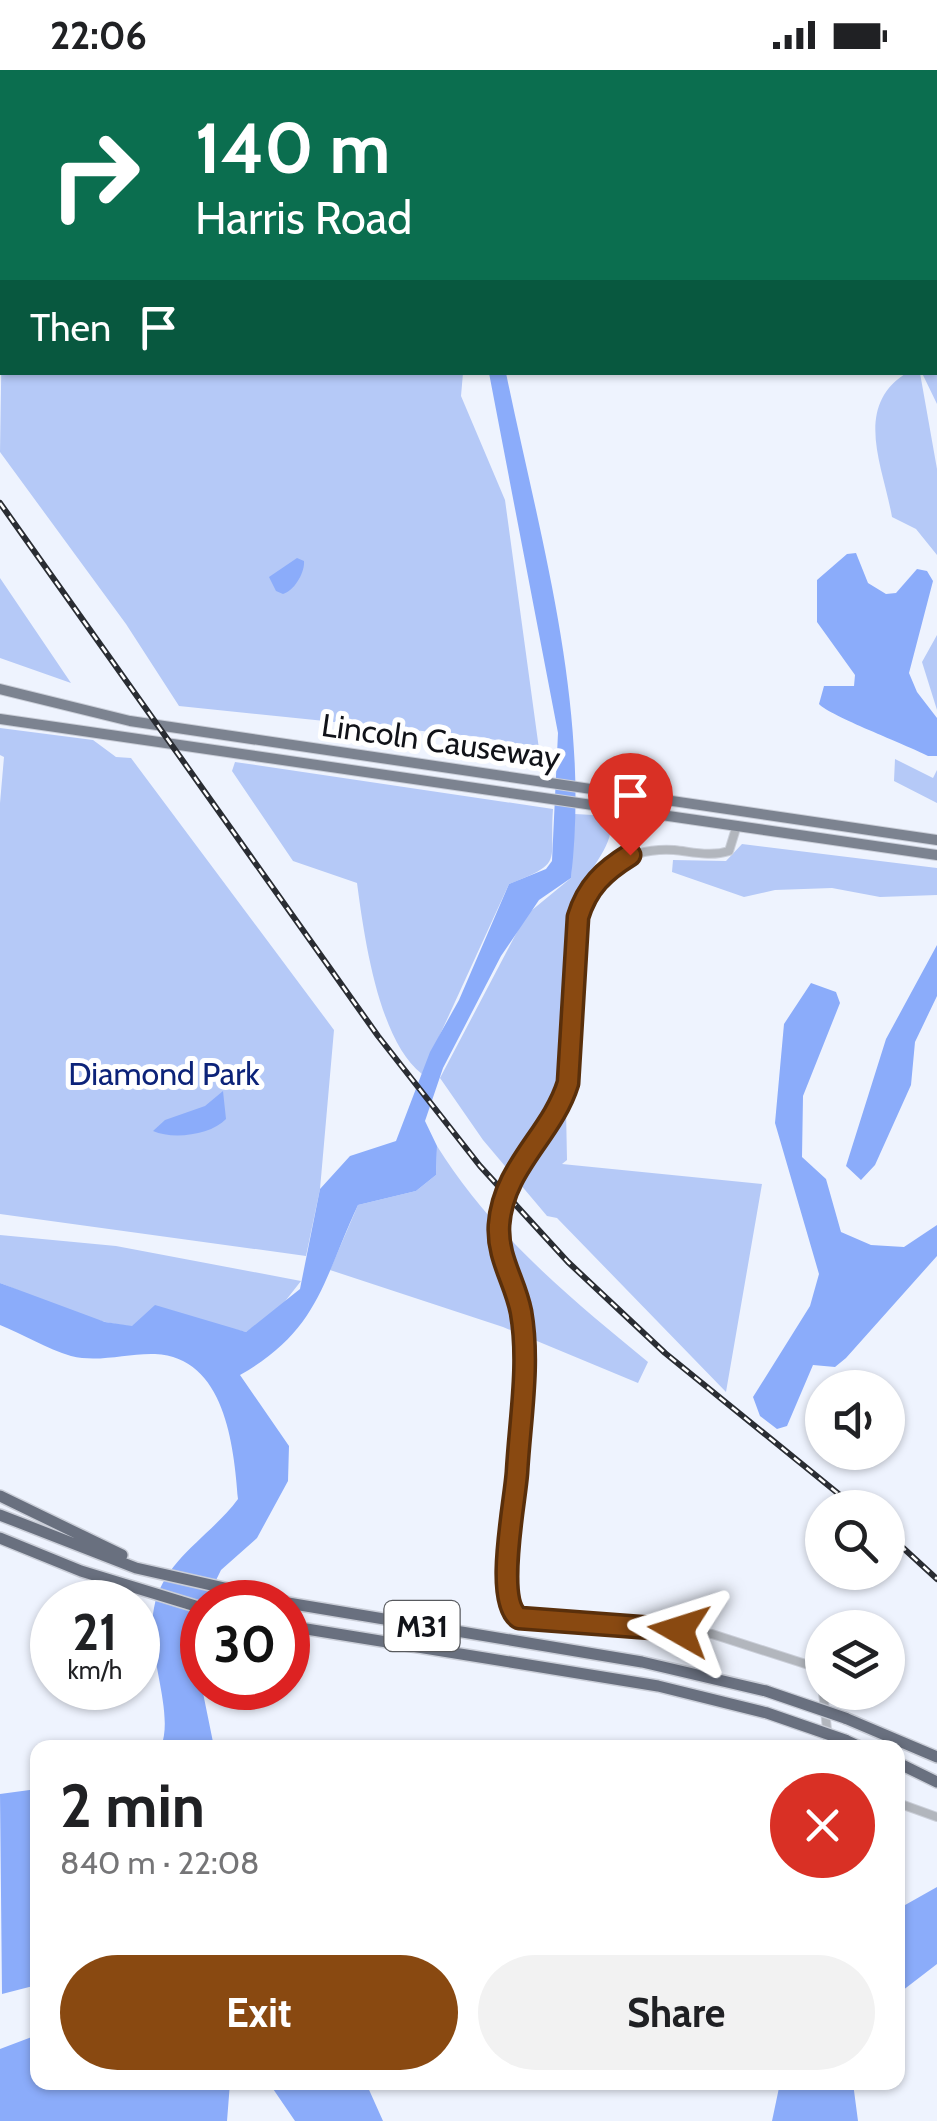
<!DOCTYPE html>
<meta charset="utf-8">
<style>
:root{--surface:#fff;--page:#f2f2f2;--text:#202124;--muted:#757577;--accent:#894911}
body{margin:0;font-family:Cabin,sans-serif;background:var(--page);color:var(--text);height:100vh;display:flex;flex-direction:column;font-size:38px;white-space:nowrap}
*{box-sizing:border-box;margin:0}
p{font-size:32px;color:var(--muted)}
.icon{flex:none;width:55px;height:55px;fill:none;stroke:currentColor;stroke-width:2;stroke-linecap:round;stroke-linejoin:round}
.map{position:relative;flex:1;overflow:hidden}
.side{position:absolute;left:30px;top:1670px;width:875px;height:350px;display:flex;flex-direction:column;background:var(--surface);border-radius:20px;box-shadow:0 2px 8px #0004}
.side>*{flex:none}
.guide{position:absolute;left:0px;top:0px;width:938px;height:305px;box-shadow:0 2px 8px #0004;background:#0b6e4f;color:#fff;overflow:hidden}
.fabs{position:absolute;left:805px;top:1300px;display:grid;gap:20px}
.fabs a{display:grid;place-items:center;width:100px;height:100px;border-radius:50%;background:var(--surface);box-shadow:0 2px 8px #0004;font-size:50px}
.speed{position:absolute;left:30px;top:1510px;display:flex;gap:20px;font-size:50px;font-weight:700;text-align:center}
.speed>*{display:grid;place-content:center;width:130px;height:130px;border-radius:50%;background:var(--surface);box-shadow:0 2px 8px #0004;line-height:1}
.speed small{font-size:25px;font-weight:400}
.speed .limit{border:15px solid #d22;background:#fff;color:#111}
.pin{position:absolute;display:grid;place-items:center;width:85px;height:85px;color:#fff;margin:-102px -42px;border-radius:50% 50% 50% 0;rotate:-45deg;box-shadow:0 0 10px #0007}
.pin .icon{rotate:45deg}
.me{position:absolute;width:110px;margin:-55px;rotate:276deg;stroke-linejoin:round;filter:drop-shadow(0 0 8px #0008)}
.turn{display:flex;align-items:center;gap:35px;height:210px;padding:0 30px;font-size:45px}
.turn .icon{width:130px;height:130px;stroke-width:2.5}
.turn b{display:block;font-size:70px;line-height:85px}
.then{display:flex;align-items:center;height:95px;padding:0 30px;background:#0003;gap:20px;font-size:38px}
.round{display:grid;place-items:center;flex:none;width:105px;height:105px;border-radius:52px;background:var(--page)}
.head{display:flex;align-items:center;justify-content:space-between;height:170px;padding:0 30px}
h1{font-size:60px;font-weight:700;line-height:75px}
.primary-button{display:flex;gap:20px;margin-top:auto;padding:20px 30px}
.primary-button a{flex:1;height:115px;border-radius:60px;background:var(--accent);color:#fff;font-size:40px;font-weight:700;line-height:115px;text-align:center}
.primary-button a+a{background:var(--page);color:var(--text)}
.status{display:flex;justify-content:space-between;align-items:center;height:70px;padding:0 50px;background:var(--surface);direction:ltr}
.status svg{height:28px;fill:currentColor}
.map>svg:first-child{display:block}
.green{fill:#b5c9f7}
.water{fill:#8bacfa}
.lines{fill:none;stroke-linecap:round;stroke-linejoin:round}
.minor-casing{stroke:#cbcfd9;stroke-width:10}
.major-casing{stroke:#cbcfd9;stroke-width:12}
.highway-casing{stroke:#cbcfd9;stroke-width:14}
.minor{stroke:#b2b6bd;stroke-width:8}
.major{stroke:#7c8390;stroke-width:10}
.highway{stroke:#69707f;stroke-width:11}
.rail-casing{stroke:#2a2d33;stroke-width:6}
.rail{stroke:#fff;stroke-width:2.5;stroke-dasharray:8;stroke-linecap:butt}
.highway-bridge-casing{stroke:#cbcfd9;stroke-width:14;stroke-linecap:butt}
.highway-bridge{stroke:#69707f;stroke-width:11}
.route-casing{stroke:#592f0b;stroke-width:25}
.route{stroke:#894911;stroke-width:18}
.labels{text-anchor:middle;dominant-baseline:central;stroke-width:10;stroke-linejoin:round;paint-order:stroke}
.shield{fill:#fff;stroke:#585a5e;stroke-width:2.5}
.shield-label{font-size:30px;font-weight:bold;fill:#111319}
.street-label{font-size:32px;fill:#111319;stroke:#fff}
.park-label{font-size:32px;fill:#0c2379;stroke:#fff}
</style>
<div class="status"><b>22:06</b><svg viewBox="0 0 49 12"><path d="M0 12V9h3v3zM5 12V6h3v6zM10 12V3h3v9zM15 12V0h3v12zM26 1h20v11H26zM47 4h2v5h-2z"/></svg></div>
<div class="map">
<svg width="937" height="2051" viewBox="0 0 937 2051">
<rect width="100%" height="100%" fill="#eef3fe"/>
<path class="green" d="M0 0H209L2 2 0 175Z
M935 101 937 102V334L922 303 935 302Z
M2 253V302L463 303 461 326 505 430 539 679 481 667 179 636 126 554 0 382Z
M908 302 920 303 937 399V485L916 459 892 447C883 395 852 336 908 302Z
M0 508 71 613 0 588Z
M937 565V640L922 592Z
M0 658 93 670 116 687 131 688 334 960 320 1119 306 1186 0 1144V733L4 687 0 685Z
M895 689 933 708 937 700V733L894 711Z
M235 692 553 739C549 794 565 792 509 814L422 1004C378 970 364 865 357 813L293 791 232 701Z
M575 744 611 746C615 779 589 793 582 824 568 891 580 969 553 1033L566 1039 567 1090 562 1094 762 1114 726 1322 557 1148 547 1146 483 1070 440 1008 526 845 571 808Z
M742 774 937 798V825L880 827 832 818 775 820 744 827 672 802 673 790 726 791Z
M437 1076C491 1163 570 1228 648 1292L638 1313 503 1257 330 1200 358 1135 416 1121 436 1105Z
M0 1165 116 1176 301 1211 279 1239 246 1262C205 1251 168 1260 128 1256 84 1251 41 1229 0 1213Z"/>
<path class="water" d="M489 303H506C540 468 591 638 571 808L539 830 501 886 443 998 425 1051 437 1076 436 1105 416 1121 358 1135C322 1212 319 1260 240 1305L289 1376 288 1411 257 1468 221 1500 198 1547 202 1618 214 1677H161C175 1641 145 1581 154 1538 163 1490 210 1467 238 1429 234 1376 225 1287 155 1284 127 1283 99 1293 71 1286 47 1279 23 1264 0 1255V1213L105 1252 132 1256 155 1235 246 1262 300 1219 320 1119 350 1086 396 1071 430 982 459 930 509 814 546 799 552 791 558 663Z
M856 483 868 513 886 524 896 523 917 499 927 501 933 511 909 603 917 622 937 648V686H928C905 674 830 646 819 634L824 616H854L855 605 817 552V510L847 484Z
M297 488 304 491C305 503 294 521 283 524L276 521 269 507Z
M937 875V926L915 972 911 1015 875 1095 861 1110 846 1096 886 969Z
M811 913 836 922 840 933 803 1026 802 1087 826 1109 841 1162 871 1175 904 1177 937 1155V1186L846 1288 835 1297 813 1295 787 1356 777 1359 760 1346 753 1327 810 1236 819 1204 775 1053 784 954Z
M223 1021 226 1049C211 1065 173 1070 153 1061L165 1050 205 1036Z
M37 1719V1915L2 1924 0 1724Z
M937 1817V1894L898 1924V1839Z
M37 1965 38 2012 230 2013 227 2051H0V1979Z
M269 2013H366L383 2051H295Z
M780 2013H853L858 2051H772Z"/>
<g class="lines">
<g class="minor-casing">
<path id="minor" d="M0 230 2 229
M737 755 729 781C711 787 693 782 674 780 628 777 591 802 578 847L568 1013 562 1034 512 1103 499 1153 502 1195 520 1238 525 1279 506 1521 508 1536 519 1548 712 1564 818 1598 822 1618
M823 1622 829 1678
M898 1733 937 1747"/>
</g>
<g class="major-casing">
<path id="major" d="M0 619 130 651 937 770
M0 649 937 785"/>
</g>
<g class="highway-casing">
<path id="highway" d="M0 1426 122 1485
M0 1445 136 1498 286 1532
M0 1468 81 1501 202 1538
M288 1533 642 1592 766 1621
M288 1556 658 1616 767 1643
M845 1648 937 1687
M845 1670 862 1678
M898 1693 937 1712"/>
</g>
<use href="#minor" class="minor"/>
<use href="#major" class="major"/>
<use href="#highway" class="highway"/>
<g class="rail-casing">
<path id="rail" d="M0 433 378 966 480 1096 568 1192 665 1283 856 1438
M888 1464 937 1509"/>
</g>
<use href="#rail" class="rail"/>
<g class="highway-bridge-casing">
<path id="highway-bridge" d="M766 1621 845 1648
M767 1643 845 1670"/>
</g>
<use href="#highway-bridge" class="highway-bridge"/>
</g>
<g class="lines">
<g class="route-casing">
<path id="route" d="M630 785C604 801 587 817 578 847L568 1013C552 1065 503 1097 499 1155 497 1188 515 1211 521 1242 530 1294 520 1349 517 1402 515 1433 494 1531 519 1548L679 1560"/>
</g>
<use href="#route" class="route"/>
</g>
<g class="labels">
<rect class="shield" x="384.5" y="1531" width="75" height="50" rx="8"/>
<g class="shield-label">
<text x="422" y="1556">M31</text>
</g>
<g class="street-label">
<text transform="translate(441 671) rotate(8)">Lincoln Causeway</text>
</g>
<g class="park-label">
<text x="164" y="1003">Diamond Park</text>
</g>
</g>
</svg>
<div class="fabs">
<a><svg class="icon" aria-label="sound" viewBox="0 0 24 24"><path d="M4 9h4l5-4v14l-5-4H4zM17 9q2 3 0 6"/></svg></a>
<a><svg class="icon" aria-label="search" viewBox="0 0 24 24"><circle cx="10" cy="10" r="6"/><path d="M15 15l6 6"/></svg></a>
<a><svg class="icon" aria-label="layers" viewBox="0 0 24 24"><path d="M12 4l9 5-9 5-9-5zM3 14l9 5 9-5"/></svg></a>
</div>
<div class="speed"><div>21<small>km/h</small></div><div class="limit">30</div></div>
<div class="pin" style="left:630px;top:785px;background:#d93025"><svg class="icon" aria-label="arrive" viewBox="0 0 24 24"><path d="M6 21V4h12l-3 4 3 4H6"/></svg></div>
<svg class="me" style="left:679px;top:1560px" viewBox="-20 -20 40 40"><path d="M0-17L14 15 0 8-14 15z" fill="#894911" stroke="#fff" stroke-width="4"/></svg>
<div class="guide">
<div class="turn"><svg class="icon" aria-label="right" viewBox="0 0 24 24"><path d="M7 20v-9h11M14 6l5 5-5 5"/></svg><div><b>140 m</b>Harris Road</div></div>
<div class="then">Then<svg class="icon" aria-label="arrive" viewBox="0 0 24 24"><path d="M6 21V4h12l-3 4 3 4H6"/></svg></div>
</div>
<section class="side">
<div class="head"><div><h1>2 min</h1><p>840 m · 22:08</p></div><a class="round" style="background:#d93025;color:#fff"><svg class="icon" aria-label="close" viewBox="0 0 24 24"><path d="M6 6l12 12M18 6L6 18"/></svg></a></div>
<div class="primary-button"><a>Exit</a><a>Share</a></div>
</section>
</div>
